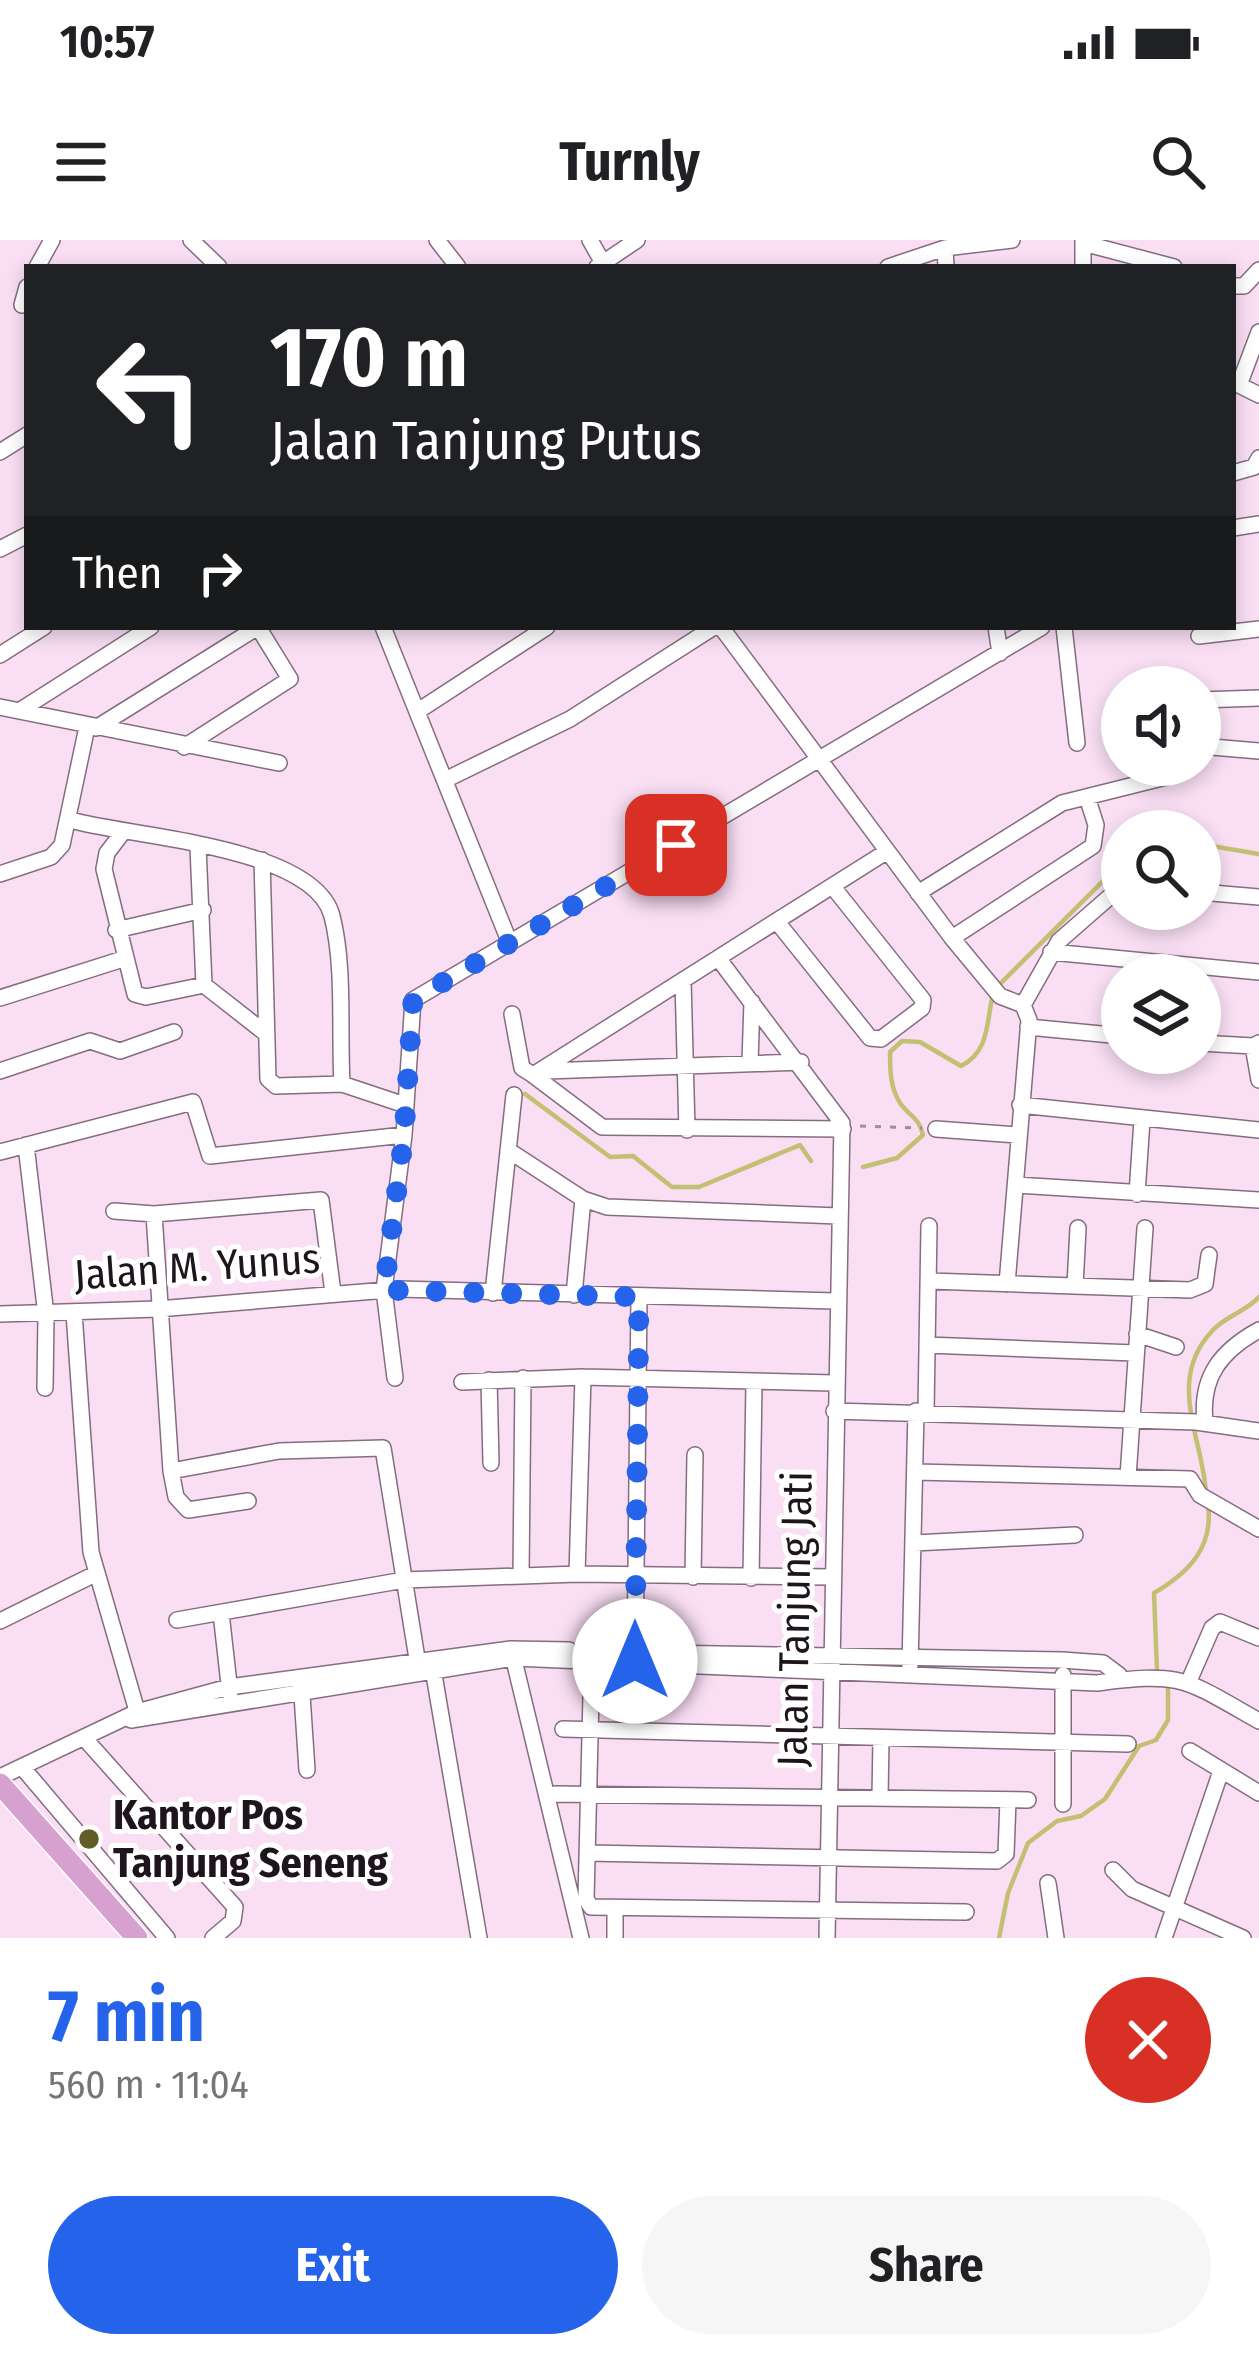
<!DOCTYPE html>
<meta charset="utf-8">
<style>
:root{--surface:#fff;--page:#f6f6f6;--text:#202124;--muted:#757577;--accent:#2563eb}
body{margin:0;font-family:"Fira Sans Condensed",sans-serif;background:var(--page);color:var(--text);height:100vh;display:flex;flex-direction:column;font-size:45px;white-space:nowrap}
*{box-sizing:border-box;margin:0}
p{font-size:39px;color:var(--muted)}
.icon{flex:none;width:66px;height:66px;fill:none;stroke:currentColor;stroke-width:2;stroke-linecap:round;stroke-linejoin:round}
.map{position:relative;height:1698px;overflow:hidden}
.drawer{display:flex;flex-direction:column;background:var(--surface);flex:1}
.drawer>*{flex:none}
.guide{position:absolute;left:24px;top:24px;width:1212px;height:366px;border-radius:0px;box-shadow:0 6px 18px #0003;background:#202124;color:#fff;overflow:hidden}
.fabs{position:absolute;left:1101px;top:426px;display:grid;gap:24px}
.fabs a{display:grid;place-items:center;width:120px;height:120px;border-radius:50%;background:var(--surface);box-shadow:0 6px 18px #0003;font-size:60px}
.pin{position:absolute;display:grid;place-items:center;width:102px;height:102px;color:#fff;margin:-51px;border-radius:24px;box-shadow:0 6px 18px #0006}
.me{position:absolute;width:132px;margin:-66px;rotate:0deg;stroke-linejoin:round;filter:drop-shadow(0 0 9px #0008)}
.turn{display:flex;align-items:center;gap:42px;height:252px;padding:0 48px;font-size:54px}
.turn .icon{width:156px;height:156px;stroke-width:2.5}
.turn b{display:block;font-size:84px;line-height:102px}
.then{display:flex;align-items:center;height:114px;padding:0 48px;background:#0003;gap:24px;font-size:45px}
.round{display:grid;place-items:center;flex:none;width:126px;height:126px;border-radius:63px;background:var(--page)}
.summary{display:flex;align-items:center;justify-content:space-between;height:204px;padding:0 48px}
h1{font-size:72px;font-weight:700;line-height:90px;color:var(--accent)}
.button{display:flex;gap:24px;margin-top:auto;padding:24px 48px}
.button a{flex:1;height:138px;border-radius:72px;background:var(--accent);color:#fff;font-size:48px;font-weight:700;line-height:138px;text-align:center}
.button a+a{background:var(--page);color:var(--text)}
.status{display:flex;justify-content:space-between;align-items:center;height:84px;padding:0 60px;background:var(--surface);direction:ltr}
.status svg{height:33px;fill:currentColor}
header{display:flex;justify-content:space-between;align-items:center;height:156px;padding:0 48px;background:var(--surface);font-size:54px;font-weight:700}
.map>svg:first-child{display:block}
.lines{fill:none;stroke-linecap:round;stroke-linejoin:round}
.stream{stroke:#c5bf73;stroke-width:4.5}
.minor-casing{stroke:#846d80;stroke-width:18}
.major-casing{stroke:#fff;stroke-width:24}
.path{stroke:#9f8c9c;stroke-width:3;stroke-dasharray:6 9;stroke-linecap:butt}
.minor{stroke:#fff;stroke-width:15}
.major{stroke:#d6a1cf;stroke-width:21}
.route{stroke:#2563eb;stroke-width:21;stroke-dasharray:0 37.8}
.poi-dot{fill:#615d29;stroke:#fff;stroke-width:4.5}
.labels{text-anchor:middle;dominant-baseline:central;stroke-width:10;stroke-linejoin:round;paint-order:stroke}
.street-label{font-size:42px;fill:#1d141c;stroke:#fff}
.poi-label{font-size:42px;font-weight:bold;fill:#1d141c;stroke:#fff;text-anchor:start}
</style>
<div class="status"><b>10:57</b><svg viewBox="0 0 49 12"><path d="M0 12V9h3v3zM5 12V6h3v6zM10 12V3h3v9zM15 12V0h3v12zM26 1h20v11H26zM47 4h2v5h-2z"/></svg></div>
<header><svg class="icon" aria-label="menu" viewBox="0 0 24 24"><path d="M4 6h16M4 12h16M4 18h16"/></svg>Turnly<svg class="icon" aria-label="search" viewBox="0 0 24 24"><circle cx="10" cy="10" r="6"/><path d="M15 15l6 6"/></svg></header>
<div class="map">
<svg width="1259" height="1698" viewBox="0 0 1259 1698">
<rect width="100%" height="100%" fill="#f9def4"/>
<g class="lines">
<path class="stream" d="M1200 604 1259 614
M999 745 1122 622
M525 854 610 917 633 916 672 947H699L800 905 811 921
M863 927 897 918 923 895C919 877 909 876 900 863 890 847 890 830 890 812L902 801 920 802 961 826C990 811 986 783 993 754
M1206 1253C1203 1198 1165 1140 1213 1090 1226 1076 1247 1071 1259 1057
M1157 1431 1154 1353C1188 1333 1214 1308 1208 1264
M999 1698 1008 1653 1028 1603 1057 1581 1081 1576 1105 1559 1139 1506 1156 1500 1168 1480V1445"/>
<g class="minor-casing">
<path id="minor" d="M191 0 219 27
M437 0 458 27
M590 0 603 23
M1083 0V27
M1083 3 1174 27
M37 27 52 0
M597 27 637 0
M888 27 945 8
M946 27 945 8 1012 0
M1233 46H1244L1259 30
M22 65 27 47
M1233 142 1239 145 1259 92
M1239 145 1259 155
M0 212 27 195
M1233 233 1254 227 1259 218
M1233 288 1259 284
M0 309 27 295
M383 387 509 701
M721 387 952 698 1000 756 1023 765
M996 387 1000 413
M1064 387 1077 503
M1199 396 1259 389
M0 415 44 387
M1200 460 1259 458
M0 467 279 523
M19 471 151 387
M418 471 547 387
M96 488 258 387
M1200 506 1259 511
M184 507 290 439 258 387
M445 540 570 479 714 387
M70 580C131 597 314 606 332 676 345 727 339 791 342 844
M123 592 107 613 104 629 135 754 146 757 204 745 264 792
M198 607 204 745
M262 620 268 839 276 846 342 844 405 865
M0 634 51 617 62 605 87 487
M1200 652 1259 657
M918 653 1062 563 1166 537
M778 683 870 798 881 799 922 768 923 760 833 647
M116 690 203 670
M952 698 1093 606 1096 585 1087 557
M1051 712 1259 732
M683 740 687 890
M0 758 123 719
M512 774 522 828 533 835 718 718
M1028 787 1122 796
M1200 803 1253 806
M1259 803 1253 806 1259 840
M750 822 752 762
M0 831 90 801 120 811 174 792
M546 831 801 822
M533 835 602 887 843 889
M1020 865 1259 890
M936 889 1017 895
M26 905 46 1075 45 1148
M508 910 583 959 607 967 838 976
M0 912 193 862 210 916 404 895
M1016 945 1259 960
M1137 954 1142 880
M114 971 154 974 321 960 333 1053
M154 974 171 1231 279 1211 383 1208 419 1431
M929 1041 1190 1050 1205 1044 1209 1015
M1007 1044 1029 780 1023 765 1059 701 1122 646
M1075 1046 1078 988
M493 1053 514 855
M574 1055 583 959
M74 1073 91 1312 139 1478
M0 1074 158 1069 399 1049 835 1061
M1137 1094 1176 1107
M927 1105 1135 1113
M395 1138 384 1050 404 895 413 760 1042 387
M489 1140 491 1223
M462 1142 583 1137 834 1143
M834 1171 1196 1182 1259 1191
M926 1172 929 986
M1205 1182C1200 1137 1221 1111 1259 1090
M171 1231 176 1257 188 1270 248 1261
M916 1232 1190 1239 1200 1255 1259 1289
M1128 1237 1145 988
M914 1303 1075 1295
M577 1334 583 1137
M521 1335 523 1138
M693 1337 695 1215
M751 1338 754 1142
M221 1373 230 1453
M177 1380 404 1340 577 1334 833 1337
M0 1381 95 1334
M512 1412 581 1698
M659 1413 1062 1420 1103 1423 1119 1435
M592 1415 586 1659 591 1667 966 1672
M635 1422 639 1057
M910 1426 916 1171
M433 1429 479 1698
M1189 1441 1212 1388 1220 1382 1259 1398
M302 1455 307 1530
M131 1480 514 1418 1097 1443C1183 1432 1183 1438 1259 1481
M563 1489 1128 1504
M86 1500 235 1667 233 1681 213 1698
M1190 1511 1259 1553
M22 1527 167 1698
M0 1537 137 1472 229 1447 511 1409 569 1410
M555 1554 1028 1560
M880 1558 881 1498
M1063 1564V1435
M588 1613 997 1621 1006 1614 1008 1560
M1113 1630 1132 1649 1243 1698
M1048 1643 1056 1698
M615 1698V1668
M827 1698 842 883 718 718 886 612
M1164 1698 1221 1531"/>
</g>
<g class="major-casing">
<path id="major" d="M0 1544 137 1698"/>
</g>
<path class="path" d="M860 886 922 888"/>
<use href="#minor" class="minor"/>
<use href="#major" class="major"/>
</g>
<g class="lines">
<path class="route" d="M635 1421 639 1057 384 1050 404 895 413 760 676 605"/>
</g>
<circle class="poi-dot" cx="89" cy="1599" r="12"/>
<g class="labels">
<g class="street-label">
<text transform="translate(197 1027) rotate(-4)">Jalan M. Yunus</text>
<text transform="translate(795 1379) rotate(-89)">Jalan Tanjung Jati</text>
</g>
<g class="poi-label">
<text x="113" y="1575">Kantor Pos<tspan x="113" dy="48">Tanjung Seneng</tspan></text>
</g>
</g>
</svg>
<div class="fabs">
<a><svg class="icon" aria-label="sound" viewBox="0 0 24 24"><path d="M4 9h4l5-4v14l-5-4H4zM17 9q2 3 0 6"/></svg></a>
<a><svg class="icon" aria-label="search" viewBox="0 0 24 24"><circle cx="10" cy="10" r="6"/><path d="M15 15l6 6"/></svg></a>
<a><svg class="icon" aria-label="layers" viewBox="0 0 24 24"><path d="M12 4l9 5-9 5-9-5zM3 14l9 5 9-5"/></svg></a>
</div>
<div class="pin" style="left:676px;top:605px;background:#d93025"><svg class="icon" aria-label="arrive" viewBox="0 0 24 24"><path d="M6 21V4h12l-3 4 3 4H6"/></svg></div>
<svg class="me" style="left:635px;top:1421px" viewBox="-20 -20 40 40"><circle r="19" fill="#fff"/><path d="M0-13L10 11 0 6-10 11z" fill="#2563eb"/></svg>
<div class="guide">
<div class="turn"><svg class="icon" aria-label="left" viewBox="0 0 24 24"><path d="M17 20v-9H6M10 6l-5 5 5 5"/></svg><div><b>170 m</b>Jalan Tanjung Putus</div></div>
<div class="then">Then<svg class="icon" aria-label="right" viewBox="0 0 24 24"><path d="M7 20v-9h11M14 6l5 5-5 5"/></svg></div>
</div>
</div>
<section class="drawer">
<div class="summary"><div><h1>7 min</h1><p>560 m · 11:04</p></div><a class="round" style="background:#d93025;color:#fff"><svg class="icon" aria-label="close" viewBox="0 0 24 24"><path d="M6 6l12 12M18 6L6 18"/></svg></a></div>
<div class="button"><a>Exit</a><a>Share</a></div>
</section>
